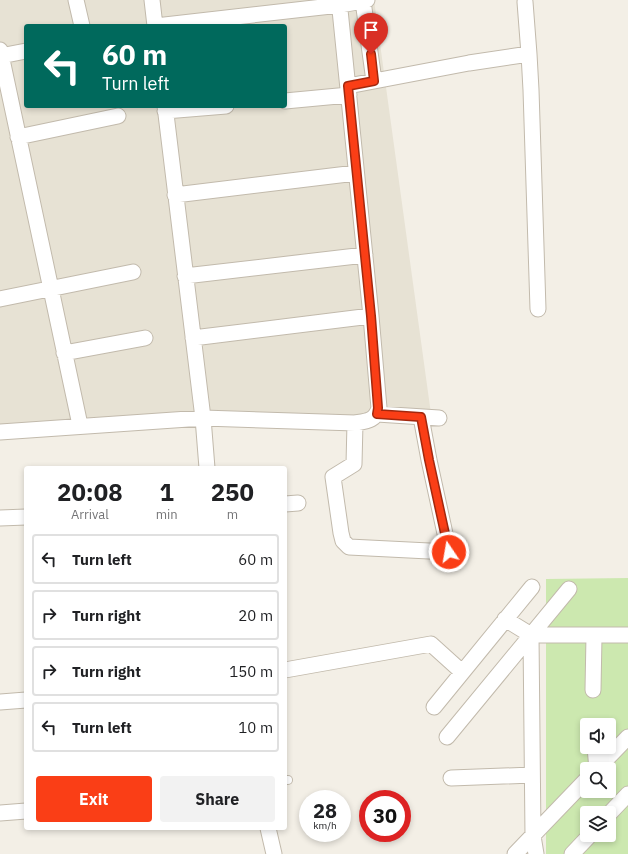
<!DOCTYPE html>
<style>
:root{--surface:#fff;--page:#f2f2f2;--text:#202124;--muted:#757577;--line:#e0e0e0;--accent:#fa3e16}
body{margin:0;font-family:"IBM Plex Sans",sans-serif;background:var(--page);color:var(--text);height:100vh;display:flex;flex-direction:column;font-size:15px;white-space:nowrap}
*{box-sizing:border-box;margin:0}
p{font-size:13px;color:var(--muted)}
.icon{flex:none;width:22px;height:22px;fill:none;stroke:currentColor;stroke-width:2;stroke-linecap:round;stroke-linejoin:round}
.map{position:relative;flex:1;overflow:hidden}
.details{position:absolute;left:24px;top:466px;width:263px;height:364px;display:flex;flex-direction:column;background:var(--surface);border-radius:4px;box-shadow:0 2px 6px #0003}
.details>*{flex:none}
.banner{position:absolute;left:24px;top:24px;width:263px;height:84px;border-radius:4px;box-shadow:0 2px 6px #0003;background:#00695c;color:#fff;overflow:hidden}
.controls{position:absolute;left:580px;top:718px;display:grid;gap:8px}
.controls a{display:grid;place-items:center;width:36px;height:36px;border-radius:4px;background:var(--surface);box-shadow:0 2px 6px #0003;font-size:20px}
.speed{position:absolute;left:299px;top:790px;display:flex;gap:8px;font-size:20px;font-weight:700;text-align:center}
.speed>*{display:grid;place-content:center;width:52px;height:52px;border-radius:50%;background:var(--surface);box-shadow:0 2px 6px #0003;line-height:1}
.speed small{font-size:10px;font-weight:400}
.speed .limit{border:6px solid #d22;background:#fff;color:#111}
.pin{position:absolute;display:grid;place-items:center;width:34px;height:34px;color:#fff;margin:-41px -17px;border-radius:50% 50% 50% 0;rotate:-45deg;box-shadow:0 0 4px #0007}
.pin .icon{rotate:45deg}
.me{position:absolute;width:44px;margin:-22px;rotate:348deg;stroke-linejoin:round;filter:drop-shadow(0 0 3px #0008)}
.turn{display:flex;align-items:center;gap:14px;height:84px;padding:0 12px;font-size:18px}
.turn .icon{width:52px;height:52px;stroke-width:2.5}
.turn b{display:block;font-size:28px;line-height:34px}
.eta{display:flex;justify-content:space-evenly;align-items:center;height:68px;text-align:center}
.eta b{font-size:24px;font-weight:700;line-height:28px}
.button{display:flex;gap:8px;margin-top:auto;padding:8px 12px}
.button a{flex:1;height:46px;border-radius:4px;background:var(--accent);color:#fff;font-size:16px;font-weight:700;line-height:46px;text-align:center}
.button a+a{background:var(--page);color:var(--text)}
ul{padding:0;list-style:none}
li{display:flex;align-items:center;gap:12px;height:50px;margin:0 8px 6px;padding:0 4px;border:2px solid var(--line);border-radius:4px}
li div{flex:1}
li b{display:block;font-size:15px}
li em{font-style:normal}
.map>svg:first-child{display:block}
.residential{fill:#e7e2d4;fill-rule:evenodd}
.green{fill:#cce8af;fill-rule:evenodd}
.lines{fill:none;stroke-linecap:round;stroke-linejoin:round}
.lane-casing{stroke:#c2baac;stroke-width:10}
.street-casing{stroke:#c2baac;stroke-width:17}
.lane{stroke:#fff;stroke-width:8}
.street{stroke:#fff;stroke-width:15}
.route-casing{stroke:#a2280e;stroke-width:10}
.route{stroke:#fa3e16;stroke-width:7}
</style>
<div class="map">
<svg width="628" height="854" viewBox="0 0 628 854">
<rect width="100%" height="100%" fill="#f3efe6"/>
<path class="residential" d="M0 0H374L431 414 0 432ZM26 26H285V106H26Z"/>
<path class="green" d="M628 578V854H546V579ZM587 725H609V747H587ZM587 769H609V791H587ZM587 813H609V835H587Z"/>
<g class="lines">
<g class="lane-casing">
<path id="lane" d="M285 780H288"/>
</g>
<g class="street-casing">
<path id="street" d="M76 0 82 26
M152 0 155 26
M367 0 363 1 374 81
M525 2 529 54
M156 26 340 5 363 1V0
M0 50 80 425
M1 56 26 51
M348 86 469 63 529 54 531 90 538 309
M285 101 349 95
M165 106 203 418 207 468
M165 111 226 106
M18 137 118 116
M175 195 356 173
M185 276 365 255
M0 299 133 272
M193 338 371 316
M64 353 145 338
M377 414 439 418
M355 423 354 464 333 477 341 533 343 541 349 547 449 552 429 460 421 417
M0 432 203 418 355 423C367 421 375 421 379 408L371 316 339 0
M285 504 298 503
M0 518 26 517
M505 619 531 635H628
M531 635 533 836 536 854
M285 670 431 644 462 672
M593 690 594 636
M0 702 26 700
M434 707 532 587
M447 737 569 589
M595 747 597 769
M597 769 628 737
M451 778 532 775
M0 813 26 811
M609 814 628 794
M268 828 274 854
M515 854 587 779
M572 854 590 835"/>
</g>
<use href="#lane" class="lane"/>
<use href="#street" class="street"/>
</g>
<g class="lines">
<g class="route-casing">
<path id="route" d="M371 54 374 81 348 86 371 316 378 408 377 414 421 417 429 460 449 552"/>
</g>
<use href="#route" class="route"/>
</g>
</svg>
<div class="controls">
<a><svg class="icon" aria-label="sound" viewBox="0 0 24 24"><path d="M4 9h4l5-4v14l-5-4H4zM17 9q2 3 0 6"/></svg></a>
<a><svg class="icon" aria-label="search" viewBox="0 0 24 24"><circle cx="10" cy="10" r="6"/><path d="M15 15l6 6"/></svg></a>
<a><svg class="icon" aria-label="layers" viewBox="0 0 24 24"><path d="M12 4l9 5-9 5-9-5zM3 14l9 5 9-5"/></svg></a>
</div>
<div class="speed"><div>28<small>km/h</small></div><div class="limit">30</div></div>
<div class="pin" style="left:371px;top:54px;background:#d93025"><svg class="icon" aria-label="arrive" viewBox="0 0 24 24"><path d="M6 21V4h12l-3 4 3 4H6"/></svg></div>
<svg class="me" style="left:449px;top:552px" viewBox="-20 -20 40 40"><circle r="17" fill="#fa3e16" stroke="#fff" stroke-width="3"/><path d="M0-11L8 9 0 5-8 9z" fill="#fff"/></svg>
<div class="banner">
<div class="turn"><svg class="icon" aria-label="left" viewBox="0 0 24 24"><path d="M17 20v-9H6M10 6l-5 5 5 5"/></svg><div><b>60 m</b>Turn left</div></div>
</div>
<section class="details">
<div class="eta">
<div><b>20:08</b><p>Arrival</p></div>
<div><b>1</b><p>min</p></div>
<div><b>250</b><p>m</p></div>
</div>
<ul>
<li><svg class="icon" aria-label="left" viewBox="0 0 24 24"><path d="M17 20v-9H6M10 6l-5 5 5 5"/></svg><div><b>Turn left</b></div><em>60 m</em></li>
<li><svg class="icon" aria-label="right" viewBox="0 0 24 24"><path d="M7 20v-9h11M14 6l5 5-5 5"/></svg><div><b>Turn right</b></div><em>20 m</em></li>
<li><svg class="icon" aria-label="right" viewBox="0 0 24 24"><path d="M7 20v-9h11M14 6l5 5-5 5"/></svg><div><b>Turn right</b></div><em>150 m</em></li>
<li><svg class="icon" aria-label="left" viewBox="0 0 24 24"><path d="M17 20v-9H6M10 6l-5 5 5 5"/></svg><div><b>Turn left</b></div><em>10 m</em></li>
</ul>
<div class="button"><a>Exit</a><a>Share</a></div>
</section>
</div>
